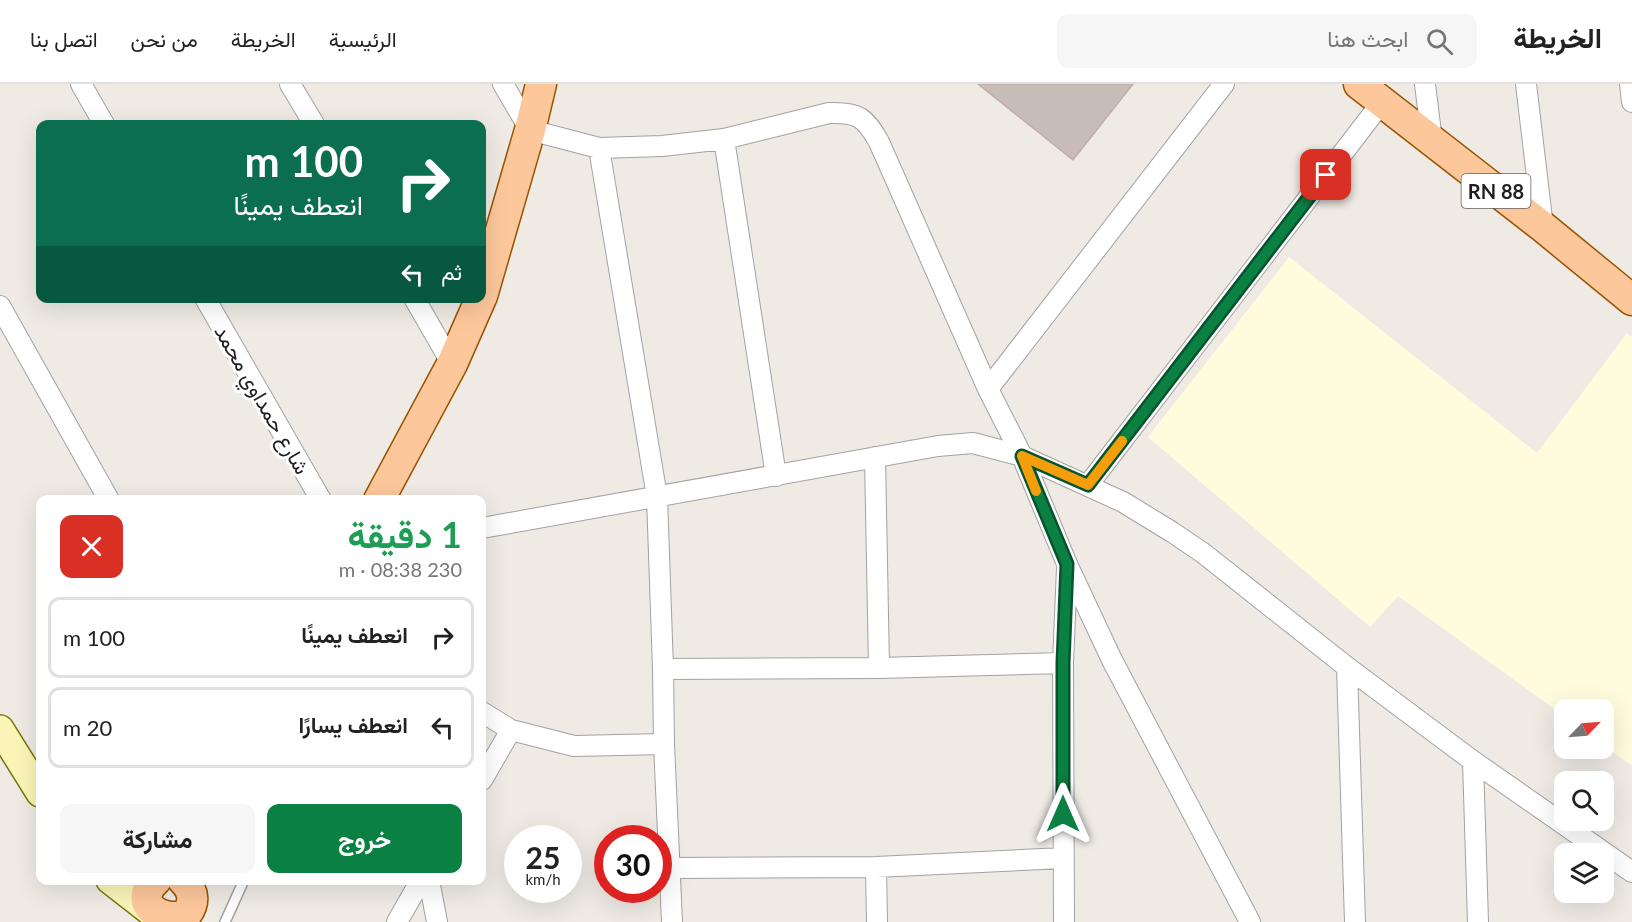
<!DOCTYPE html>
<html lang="ar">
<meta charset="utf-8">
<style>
:root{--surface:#fff;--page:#f6f6f6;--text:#222;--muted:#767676;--line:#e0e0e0;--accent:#0b8043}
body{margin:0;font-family:Lato,Vazirmatn,sans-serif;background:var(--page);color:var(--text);direction:rtl;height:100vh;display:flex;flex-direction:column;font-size:22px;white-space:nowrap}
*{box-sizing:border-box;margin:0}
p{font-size:20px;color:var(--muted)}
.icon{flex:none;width:33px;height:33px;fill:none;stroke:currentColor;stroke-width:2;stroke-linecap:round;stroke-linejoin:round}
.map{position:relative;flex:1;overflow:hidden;direction:ltr}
.side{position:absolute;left:36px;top:411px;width:450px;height:390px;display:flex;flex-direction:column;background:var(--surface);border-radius:12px;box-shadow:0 6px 24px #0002;direction:rtl}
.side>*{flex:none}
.guide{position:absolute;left:36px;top:36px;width:450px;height:183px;border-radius:12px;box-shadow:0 6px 24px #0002;direction:rtl;background:#0b6e4f;color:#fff;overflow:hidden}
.needle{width:39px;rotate:65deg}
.controls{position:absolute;left:1554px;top:615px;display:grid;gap:12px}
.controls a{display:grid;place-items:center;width:60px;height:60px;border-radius:12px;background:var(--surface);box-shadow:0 6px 24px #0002;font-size:30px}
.speed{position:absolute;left:504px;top:741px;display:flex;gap:12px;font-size:30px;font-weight:700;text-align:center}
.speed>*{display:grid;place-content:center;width:78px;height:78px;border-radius:50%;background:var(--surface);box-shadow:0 6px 24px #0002;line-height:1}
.speed small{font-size:15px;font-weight:400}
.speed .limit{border:9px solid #d22;background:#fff;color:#111}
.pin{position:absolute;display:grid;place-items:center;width:51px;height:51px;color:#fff;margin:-26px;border-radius:12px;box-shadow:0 3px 9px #0006}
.me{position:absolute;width:66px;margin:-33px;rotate:0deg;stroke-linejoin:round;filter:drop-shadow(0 0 4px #0008)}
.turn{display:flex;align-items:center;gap:21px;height:126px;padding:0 24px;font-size:27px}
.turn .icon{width:78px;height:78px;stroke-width:2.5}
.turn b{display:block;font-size:42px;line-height:51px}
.then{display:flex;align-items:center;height:57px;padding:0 24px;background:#0003;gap:12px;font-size:22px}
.round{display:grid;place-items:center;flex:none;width:63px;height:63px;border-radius:12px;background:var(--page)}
.head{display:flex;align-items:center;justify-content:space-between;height:102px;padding:0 24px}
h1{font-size:36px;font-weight:700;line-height:45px;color:#1e9e55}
.primary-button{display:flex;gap:12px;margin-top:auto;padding:12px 24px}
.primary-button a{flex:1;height:69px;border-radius:12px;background:var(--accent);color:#fff;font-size:24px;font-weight:700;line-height:69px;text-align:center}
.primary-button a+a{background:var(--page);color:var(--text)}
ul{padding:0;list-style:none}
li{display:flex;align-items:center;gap:18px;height:81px;margin:0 12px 9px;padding:0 12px;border:3px solid var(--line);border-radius:12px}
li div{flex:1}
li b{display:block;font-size:22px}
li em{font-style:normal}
header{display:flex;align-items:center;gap:36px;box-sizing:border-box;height:84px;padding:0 30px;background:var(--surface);border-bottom:2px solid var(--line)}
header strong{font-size:28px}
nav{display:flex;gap:33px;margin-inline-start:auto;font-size:21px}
.search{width:420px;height:54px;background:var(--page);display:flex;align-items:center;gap:15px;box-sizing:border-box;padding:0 21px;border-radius:12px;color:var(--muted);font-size:22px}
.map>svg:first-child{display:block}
.education{fill:#fffbdd}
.building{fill:#c7bcb7;stroke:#c1aea6;stroke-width:1.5}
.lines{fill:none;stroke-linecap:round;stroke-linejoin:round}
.lane-casing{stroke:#a2a2a2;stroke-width:12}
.street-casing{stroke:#a2a2a2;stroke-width:22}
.secondary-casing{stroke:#767404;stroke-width:30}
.primary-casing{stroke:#985300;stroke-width:33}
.lane{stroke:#fff;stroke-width:9}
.street{stroke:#fff;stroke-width:20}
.secondary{stroke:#faf5b7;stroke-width:27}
.primary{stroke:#fcc79b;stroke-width:30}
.route-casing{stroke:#07532c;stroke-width:15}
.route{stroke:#0b8043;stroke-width:10}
.slow{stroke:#f59e0b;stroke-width:10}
.labels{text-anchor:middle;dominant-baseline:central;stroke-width:6;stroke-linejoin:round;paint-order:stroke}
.shield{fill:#fff;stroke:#626262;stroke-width:1.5}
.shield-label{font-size:20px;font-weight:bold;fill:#1e1e1e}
.street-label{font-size:21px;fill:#1e1e1e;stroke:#fff}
</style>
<header>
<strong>الخريطة</strong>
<div class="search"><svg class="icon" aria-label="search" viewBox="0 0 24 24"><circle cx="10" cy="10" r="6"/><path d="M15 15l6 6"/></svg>ابحث هنا</div>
<nav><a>الرئيسية</a><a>الخريطة</a><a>من نحن</a><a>اتصل بنا</a></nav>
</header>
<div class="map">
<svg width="1632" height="838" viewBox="0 0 1632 838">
<rect width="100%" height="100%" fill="#efeae4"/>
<path class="education" d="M1289 173 1537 369 1627 249 1632 253V682L1604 661V626H1564V632L1398 512 1370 543 1148 353Z"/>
<path class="building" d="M978 0H1133L1073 76Z"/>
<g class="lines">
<g class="lane-casing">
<path id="lane" d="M225 838 244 796"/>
</g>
<g class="street-casing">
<path id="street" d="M81 0 104 40
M290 0 314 40
M503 0 530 46 599 64 662 62 724 55 829 29C858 28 865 33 879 58L988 305 1022 372 1067 480 1112 576 1250 838
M1425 0 1432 57
M1526 0 1543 143
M1630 0 1632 18
M724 55 776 392
M599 64 657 413 663 585 664 660 672 838
M205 214 321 416
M414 214 452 280
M0 222 109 416
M988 305 1224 0
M875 373 879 584
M1088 401 1382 18
M482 444 938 362 973 359 1022 372 1123 418 1172 448 1203 469 1347 583 1473 677 1632 788
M1347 583 1355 838
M663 585 879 584 1063 579
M482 628 511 646 574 662 664 660
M1473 677 1478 838
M482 696 511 646
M876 783 877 838
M671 784 876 783 1063 774
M429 796 437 838
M397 838 421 796
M1064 838 1063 579 1067 484"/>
</g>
<g class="secondary-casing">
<path id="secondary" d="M0 645 40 709
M110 796 151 828"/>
</g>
<g class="primary-casing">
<path id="primary" d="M1359 0 1543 143 1632 216
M482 212 530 46 541 0
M379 416 452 280 481 214
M156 796C132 818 158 838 185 832 195 820 195 808 183 796"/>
</g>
<use href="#lane" class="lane"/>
<use href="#street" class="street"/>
<use href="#secondary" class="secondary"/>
<use href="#primary" class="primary"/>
</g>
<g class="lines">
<g class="route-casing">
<path id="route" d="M1063 730V579L1067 480 1022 372 1088 401 1326 91"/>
</g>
<use href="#route" class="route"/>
<path class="slow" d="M1036 407 1022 372 1088 401 1122 357"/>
</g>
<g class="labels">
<rect class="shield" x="1461.5" y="90" width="69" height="34" rx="4.5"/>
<g class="shield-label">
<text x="1496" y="107">RN 88</text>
</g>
<g class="street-label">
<text transform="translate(263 315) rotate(60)">شارع حمداوي محمد</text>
</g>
</g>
</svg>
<div class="controls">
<a><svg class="needle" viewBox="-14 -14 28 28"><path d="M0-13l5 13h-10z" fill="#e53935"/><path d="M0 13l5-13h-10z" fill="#767676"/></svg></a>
<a><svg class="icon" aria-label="search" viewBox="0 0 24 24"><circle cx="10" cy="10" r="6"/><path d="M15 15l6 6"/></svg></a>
<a><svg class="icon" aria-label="layers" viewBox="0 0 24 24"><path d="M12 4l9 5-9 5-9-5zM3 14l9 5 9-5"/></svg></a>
</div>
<div class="speed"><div>25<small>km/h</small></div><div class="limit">30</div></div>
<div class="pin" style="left:1326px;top:91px;background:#d93025"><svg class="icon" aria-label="arrive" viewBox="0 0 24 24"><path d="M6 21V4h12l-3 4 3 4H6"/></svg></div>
<svg class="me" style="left:1063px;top:730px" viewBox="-20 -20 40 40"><path d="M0-17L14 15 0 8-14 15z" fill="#0b8043" stroke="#fff" stroke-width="4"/></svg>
<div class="guide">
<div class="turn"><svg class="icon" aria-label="right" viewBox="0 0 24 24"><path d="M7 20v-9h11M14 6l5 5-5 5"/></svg><div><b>100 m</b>انعطف يمينًا</div></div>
<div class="then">ثم<svg class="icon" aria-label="left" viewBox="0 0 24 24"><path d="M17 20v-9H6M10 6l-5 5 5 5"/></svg></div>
</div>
<section class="side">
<div class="head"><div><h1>1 دقيقة</h1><p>230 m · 08:38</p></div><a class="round" style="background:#d93025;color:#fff"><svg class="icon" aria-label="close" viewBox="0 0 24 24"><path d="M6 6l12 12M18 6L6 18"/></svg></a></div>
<ul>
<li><svg class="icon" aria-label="right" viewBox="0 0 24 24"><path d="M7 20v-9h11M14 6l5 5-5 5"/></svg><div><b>انعطف يمينًا</b></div><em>100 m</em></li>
<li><svg class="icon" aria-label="left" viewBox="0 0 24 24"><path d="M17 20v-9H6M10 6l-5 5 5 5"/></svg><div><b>انعطف يسارًا</b></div><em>20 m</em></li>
</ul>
<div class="primary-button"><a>خروج</a><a>مشاركة</a></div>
</section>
</div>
